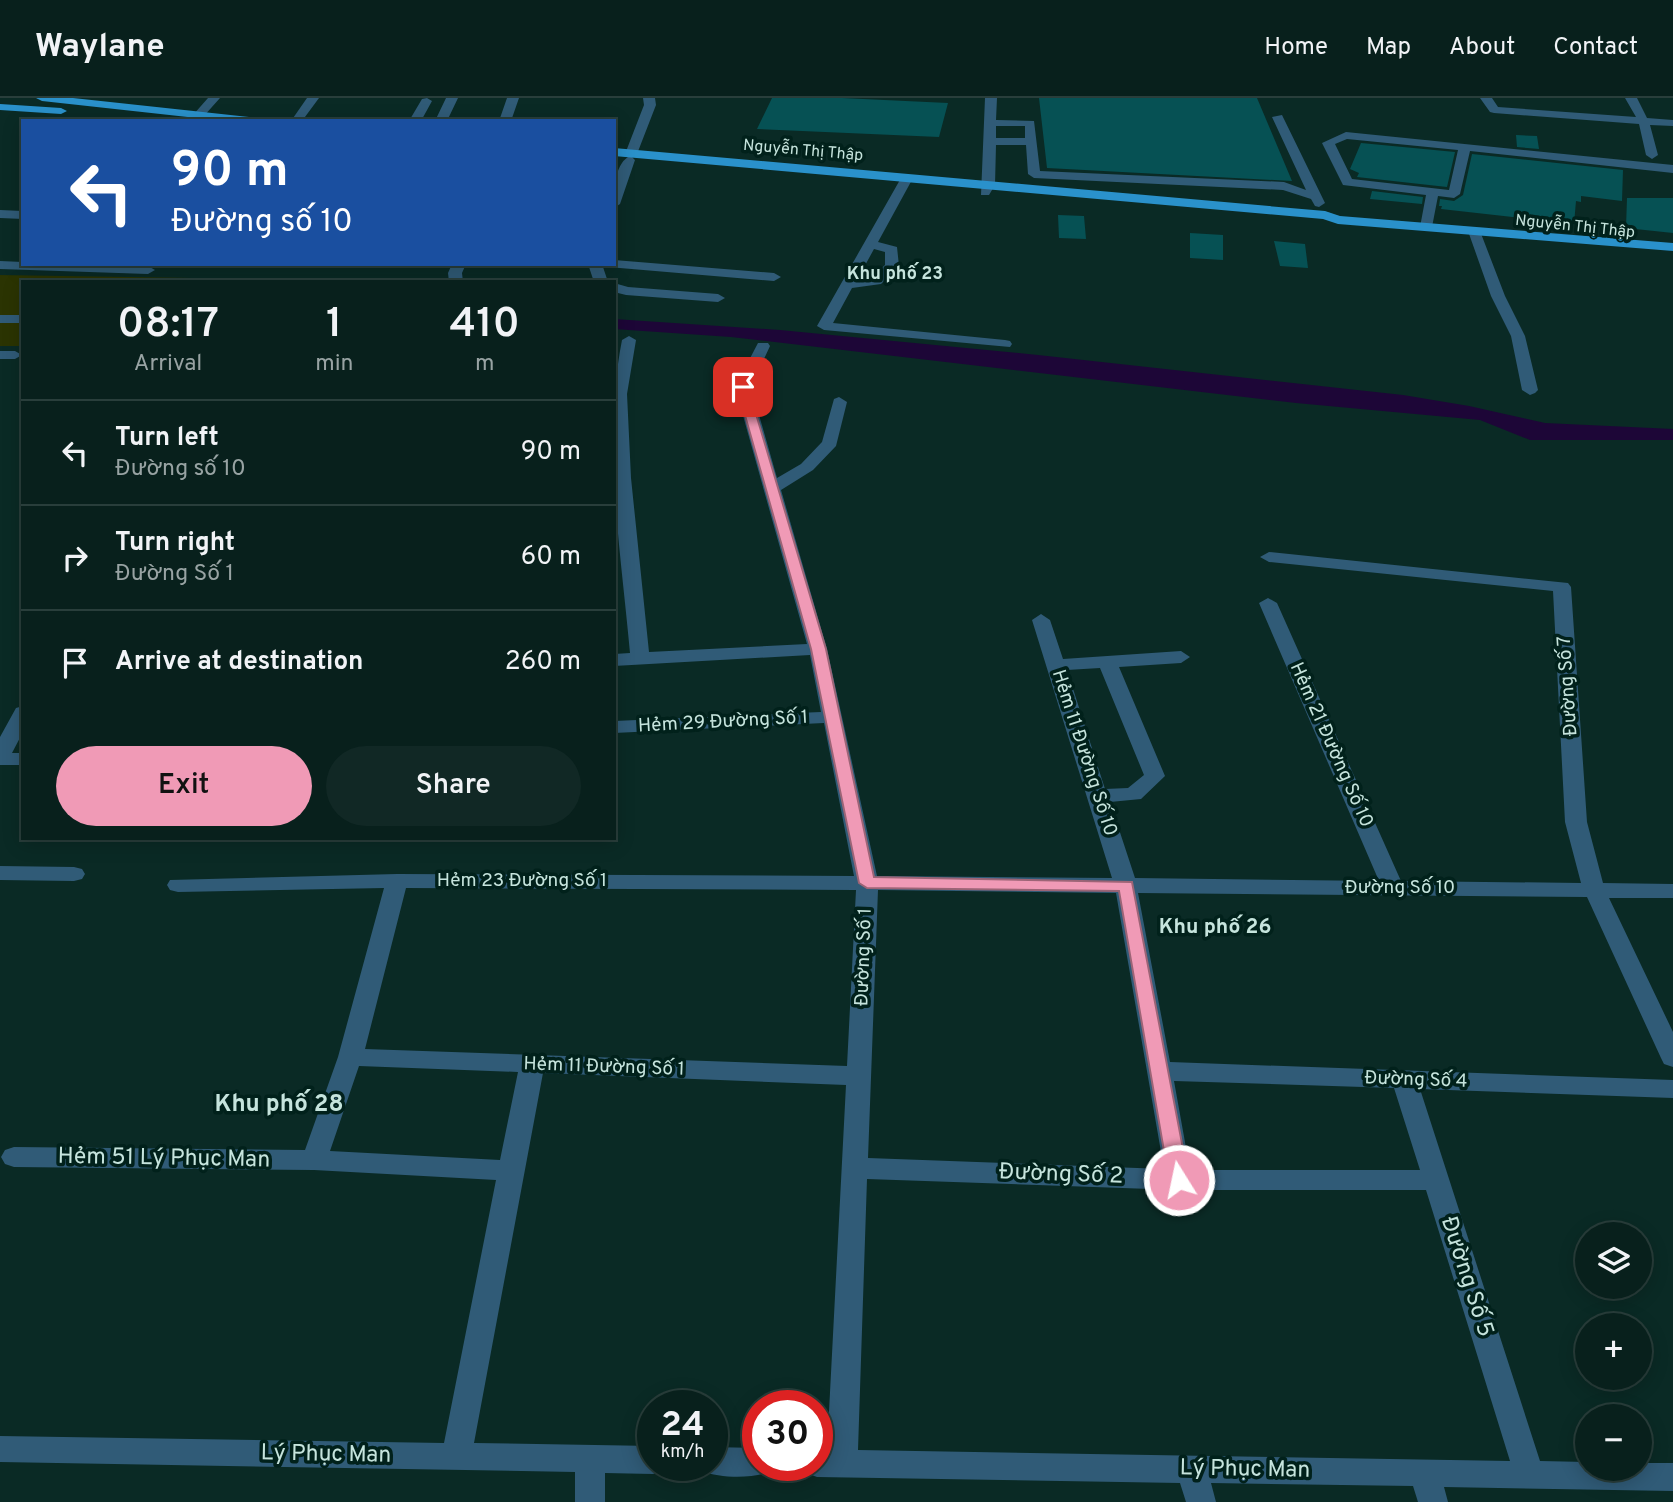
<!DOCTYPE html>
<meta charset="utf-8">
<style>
:root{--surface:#08201c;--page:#112825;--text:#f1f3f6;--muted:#98a3a3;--line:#293e3b;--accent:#f09ab6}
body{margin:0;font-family:Overpass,sans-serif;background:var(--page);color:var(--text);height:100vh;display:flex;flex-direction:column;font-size:26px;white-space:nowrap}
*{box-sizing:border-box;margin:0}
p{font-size:23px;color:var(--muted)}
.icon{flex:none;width:38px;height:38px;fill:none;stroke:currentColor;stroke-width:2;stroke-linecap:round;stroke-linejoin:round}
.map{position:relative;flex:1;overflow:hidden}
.panel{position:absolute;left:21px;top:182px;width:595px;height:560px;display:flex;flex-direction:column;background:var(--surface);border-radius:0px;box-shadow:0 4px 18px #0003,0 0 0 2px var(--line)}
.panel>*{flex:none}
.banner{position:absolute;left:21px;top:21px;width:595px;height:147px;border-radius:0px;box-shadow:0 4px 18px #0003,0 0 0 2px var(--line);background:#1a4fa0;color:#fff;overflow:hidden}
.buttons{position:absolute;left:1575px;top:1124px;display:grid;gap:14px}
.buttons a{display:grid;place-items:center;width:77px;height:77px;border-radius:50%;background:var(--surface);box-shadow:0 4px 18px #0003,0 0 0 2px var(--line);font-size:35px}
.speed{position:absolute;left:637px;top:1292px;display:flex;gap:14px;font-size:35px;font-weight:700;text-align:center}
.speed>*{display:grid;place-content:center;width:91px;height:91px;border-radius:50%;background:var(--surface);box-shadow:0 4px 18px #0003,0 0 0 2px var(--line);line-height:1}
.speed small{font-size:18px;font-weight:400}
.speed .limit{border:10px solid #d22;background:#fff;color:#111}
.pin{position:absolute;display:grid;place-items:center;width:60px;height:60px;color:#fff;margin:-30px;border-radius:14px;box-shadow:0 4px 10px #0006}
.me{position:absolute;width:77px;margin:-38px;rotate:350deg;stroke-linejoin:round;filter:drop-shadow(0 0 5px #0008)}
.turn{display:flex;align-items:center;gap:24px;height:147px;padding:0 35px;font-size:32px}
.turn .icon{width:91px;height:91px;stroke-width:2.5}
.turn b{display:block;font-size:49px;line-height:60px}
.eta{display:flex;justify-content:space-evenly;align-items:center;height:119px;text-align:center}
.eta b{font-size:42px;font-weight:600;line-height:49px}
.action{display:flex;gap:14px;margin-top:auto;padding:14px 35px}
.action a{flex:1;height:80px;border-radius:42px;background:var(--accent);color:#111;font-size:28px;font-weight:600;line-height:80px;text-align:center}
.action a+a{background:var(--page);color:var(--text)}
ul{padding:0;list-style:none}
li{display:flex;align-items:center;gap:21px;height:105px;padding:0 35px;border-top:2px solid var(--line)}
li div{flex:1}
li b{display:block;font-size:26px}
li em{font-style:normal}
header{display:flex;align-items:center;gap:42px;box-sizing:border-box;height:98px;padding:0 35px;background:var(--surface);border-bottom:2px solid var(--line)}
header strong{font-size:33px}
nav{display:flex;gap:38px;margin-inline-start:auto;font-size:24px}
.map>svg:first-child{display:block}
.green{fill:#2b3402}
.water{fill:#1d0637}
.building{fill:#065154}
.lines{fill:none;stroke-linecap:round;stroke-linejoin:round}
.minor{fill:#305b77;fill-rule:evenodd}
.major{fill:#2a91cb;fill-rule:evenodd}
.route{fill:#f09ab6;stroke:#9c6476;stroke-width:2}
.labels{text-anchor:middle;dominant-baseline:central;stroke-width:7;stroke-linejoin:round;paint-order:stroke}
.far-street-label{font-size:16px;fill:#c6e4dd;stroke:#01211b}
.far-neighbourhood-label{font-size:18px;font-weight:bold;fill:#c6e4dd;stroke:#01211b}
.street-label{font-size:19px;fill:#c6e4dd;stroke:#01211b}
.neighbourhood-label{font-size:21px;font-weight:bold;fill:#c6e4dd;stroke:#01211b}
.near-street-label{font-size:23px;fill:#c6e4dd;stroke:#01211b}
.near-neighbourhood-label{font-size:24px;font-weight:bold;fill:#c6e4dd;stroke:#01211b}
</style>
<header>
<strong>Waylane</strong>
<nav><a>Home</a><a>Map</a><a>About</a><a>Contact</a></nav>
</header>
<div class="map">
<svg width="1673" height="1404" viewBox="0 0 1673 1404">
<rect width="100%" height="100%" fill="#0a2a25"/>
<path class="green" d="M0 177 261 181 259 184H23V248H0Z"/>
<path class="water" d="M614 221 780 232 1038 257 1403 297 1469 308 1545 325 1673 331V342H1530L1480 322 1296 305 731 239 614 231Z"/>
<path class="building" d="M772 0H842L948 5 939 39 757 31Z
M1039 0H1257L1292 83 1047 70Z
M1516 37 1537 38 1539 51 1517 49Z
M1361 45 1455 54 1447 89 1357 79 1359 75 1350 71Z
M1472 56 1623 72 1622 103 1581 98V104L1576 103 1574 126 1441 111 1442 108H1439L1440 101 1454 103 1463 97Z
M1372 93 1423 99 1422 106 1370 101Z
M1627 100H1673V135L1626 130Z
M1058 117 1084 118 1086 141 1059 140Z
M1190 135 1223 137V162L1190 160Z
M1274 143 1305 146 1308 170 1280 168Z"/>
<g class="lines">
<path class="minor" d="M208 0H220L203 19H195L193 17Z
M307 0H319L302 23H291Z
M427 0 432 3 421 23H409L422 1Z
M446 0H458L447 23H435Z
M507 0H519L511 23H499Z
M643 0H655L656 7 637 56 632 59 635 62 620 106 614 110C614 94 614 68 628 59L625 56 644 7Z
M985 0H997L996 22 1034 23 1040 73 1284 84 1306 92 1272 19 1282 17 1325 105 1319 109 1315 108 1311 101 1283 92 1034 80 1028 76 1026 47H996L995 87 989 97H981ZM996 28H1025V40H996Z
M1480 0H1492L1498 9 1636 19 1625 0H1637L1647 20 1673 22V28L1650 27 1658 57 1652 61 1646 57 1639 26 1494 15 1490 14Z
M1346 34 1673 67V75L1470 53 1460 96 1454 100 1438 98 1432 129 1426 133 1420 129 1426 97 1343 87 1322 45ZM1347 41 1458 52 1449 92 1352 81 1335 46Z
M907 76 913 80 878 144 897 149 899 168 881 186 852 190 833 225 1005 242 1010 243 1012 246 1010 249 824 232 817 228 901 80ZM874 151 885 154V167L872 179 857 182Z
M0 112 23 113V121L0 120Z
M1474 129 1480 133 1505 198 1525 238 1538 292 1535 295 1530 297 1522 292 1511 238 1491 198 1468 133Z
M614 162 774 175 781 179 774 183 608 169 606 166H614Z
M0 163 23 164V166L148 168 155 172 148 176 0 171Z
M452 166H466L462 175 463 184H449L448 175Z
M588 166H602L608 184H594Z
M614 185 628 189 718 196 725 200 718 204 626 197 614 194Z
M0 217H23V225H0Z
M629 238 636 242 627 296 631 380 649 554 807 546 735 289 758 245H768L770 248 751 289 777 380 801 366 822 344 834 301 839 299 847 304 836 348 813 372 781 392 827 551 877 778 1112 780 1032 522 1041 516 1050 522 1063 561 1181 553 1190 559 1181 565 1119 569 1165 678 1141 701 1110 704 1135 780 1379 783 1259 505 1268 500 1277 505 1401 783 1581 785 1565 724 1553 493 1269 464 1260 459 1269 454 1568 485 1571 489 1587 724 1603 785 1673 786V800H1609L1673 934V969L1664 966 1661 960 1587 799 1138 795 1170 964 1673 982V1000L1420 991 1540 1363 1587 1364V1370H1640V1365H1673V1393L1444 1389 1448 1404H1418L1413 1388 1211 1385 1216 1404H1186L1180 1385 817 1379 806 1375 803 1367H817V1351L827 1352 846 987 543 975 474 1345 653 1348V1367H666L664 1372 653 1376 605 1375V1404H575V1374L0 1364V1338L444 1345 496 1082 314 1072 14 1069 5 1066 1 1059 5 1052 14 1049 305 1052 338 959 384 790 178 794 170 792 167 787 170 782 397 776 854 778 824 625 614 635V623L821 614 810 557 614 568V556L630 555C621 453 602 344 622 242ZM1100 570 1144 677 1128 690 1105 691 1067 572ZM406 790 856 792 847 968 365 951ZM878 792 1116 795 1164 1071 868 1060ZM359 968 518 974 500 1062 330 1053ZM1174 983 1394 990 1420 1072H1190ZM867 1081 1179 1092H1426L1510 1363 858 1352Z
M0 253H15L22 257 15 261H0Z
M23 608V634L12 655H23V667H0V639L16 610Z
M0 768 74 769 82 771 85 776 82 781 74 783 0 782Z
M712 1349 758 1350V1367H772L769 1374C750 1381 720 1380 701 1373L699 1367H712Z"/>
<path class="major" d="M36 0H73L258 20 263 23H224L42 3Z
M0 6 61 10 67 13 61 16 0 12Z
M614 50 1325 113 1340 118 1673 145V153L1338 126 1323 121 614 58Z"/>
</g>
<path class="route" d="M743 285 748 289 826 551 874 779 1132 784 1189 1082 1186 1087 1179 1090 1172 1087 1169 1082 1119 793 867 790 859 785 811 551 737 289Z"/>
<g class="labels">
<g class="far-street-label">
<text transform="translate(803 53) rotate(5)">Nguyễn Thị Thập</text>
<text transform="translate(1575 129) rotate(6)">Nguyễn Thị Thập</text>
</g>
<g class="far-neighbourhood-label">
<text x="895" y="176">Khu phố 23</text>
</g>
<g class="street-label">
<text transform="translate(1568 588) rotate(-94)">Đường Số 7</text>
<text transform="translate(723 624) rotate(-3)">Hẻm 29 Đường Số 1</text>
<text transform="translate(1331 647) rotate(66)">Hẻm 21 Đường Số 10</text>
<text transform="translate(1084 655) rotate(72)">Hẻm 11 Đường Số 10</text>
<text x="522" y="783">Hẻm 23 Đường Số 1</text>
<text x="1400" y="790">Đường Số 10</text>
<text transform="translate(864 859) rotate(-88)">Đường Số 1</text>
<text transform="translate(604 969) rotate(2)">Hẻm 11 Đường Số 1</text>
<text transform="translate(1416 982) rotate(2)">Đường Số 4</text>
</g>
<g class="neighbourhood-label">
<text x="1215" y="829">Khu phố 26</text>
</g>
<g class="near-street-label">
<text transform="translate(164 1061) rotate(1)">Hẻm 51 Lý Phục Man</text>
<text transform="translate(1061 1077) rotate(2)">Đường Số 2</text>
<text transform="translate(1466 1179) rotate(72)">Đường Số 5</text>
<text transform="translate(326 1357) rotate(1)">Lý Phục Man</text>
<text transform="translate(1245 1372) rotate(1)">Lý Phục Man</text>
</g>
<g class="near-neighbourhood-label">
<text x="279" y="1007">Khu phố 28</text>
</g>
</g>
</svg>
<div class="buttons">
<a><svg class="icon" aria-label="layers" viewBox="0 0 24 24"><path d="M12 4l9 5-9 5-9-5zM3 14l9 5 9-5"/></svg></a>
<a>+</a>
<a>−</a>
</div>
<div class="speed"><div>24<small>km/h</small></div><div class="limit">30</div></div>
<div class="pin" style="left:743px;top:289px;background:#d93025"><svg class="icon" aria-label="arrive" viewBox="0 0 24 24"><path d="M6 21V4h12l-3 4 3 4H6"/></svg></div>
<svg class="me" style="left:1179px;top:1082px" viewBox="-20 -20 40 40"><circle r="17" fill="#f09ab6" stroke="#fff" stroke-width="3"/><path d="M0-11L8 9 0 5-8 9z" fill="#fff"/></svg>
<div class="banner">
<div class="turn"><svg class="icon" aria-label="left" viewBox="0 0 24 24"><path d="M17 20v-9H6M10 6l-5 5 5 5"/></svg><div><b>90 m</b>Đường số 10</div></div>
</div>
<section class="panel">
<div class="eta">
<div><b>08:17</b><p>Arrival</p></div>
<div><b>1</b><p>min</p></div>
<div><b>410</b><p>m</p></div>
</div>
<ul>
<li><svg class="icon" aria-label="left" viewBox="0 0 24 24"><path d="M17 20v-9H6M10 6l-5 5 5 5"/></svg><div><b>Turn left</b><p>Đường số 10</p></div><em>90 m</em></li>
<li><svg class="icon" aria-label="right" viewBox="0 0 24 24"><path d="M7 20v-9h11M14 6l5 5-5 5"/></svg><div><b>Turn right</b><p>Đường Số 1</p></div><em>60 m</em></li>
<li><svg class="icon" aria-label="arrive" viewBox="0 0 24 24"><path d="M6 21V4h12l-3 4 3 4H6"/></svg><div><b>Arrive at destination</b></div><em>260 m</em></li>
</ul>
<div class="action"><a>Exit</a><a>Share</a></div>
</section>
</div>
